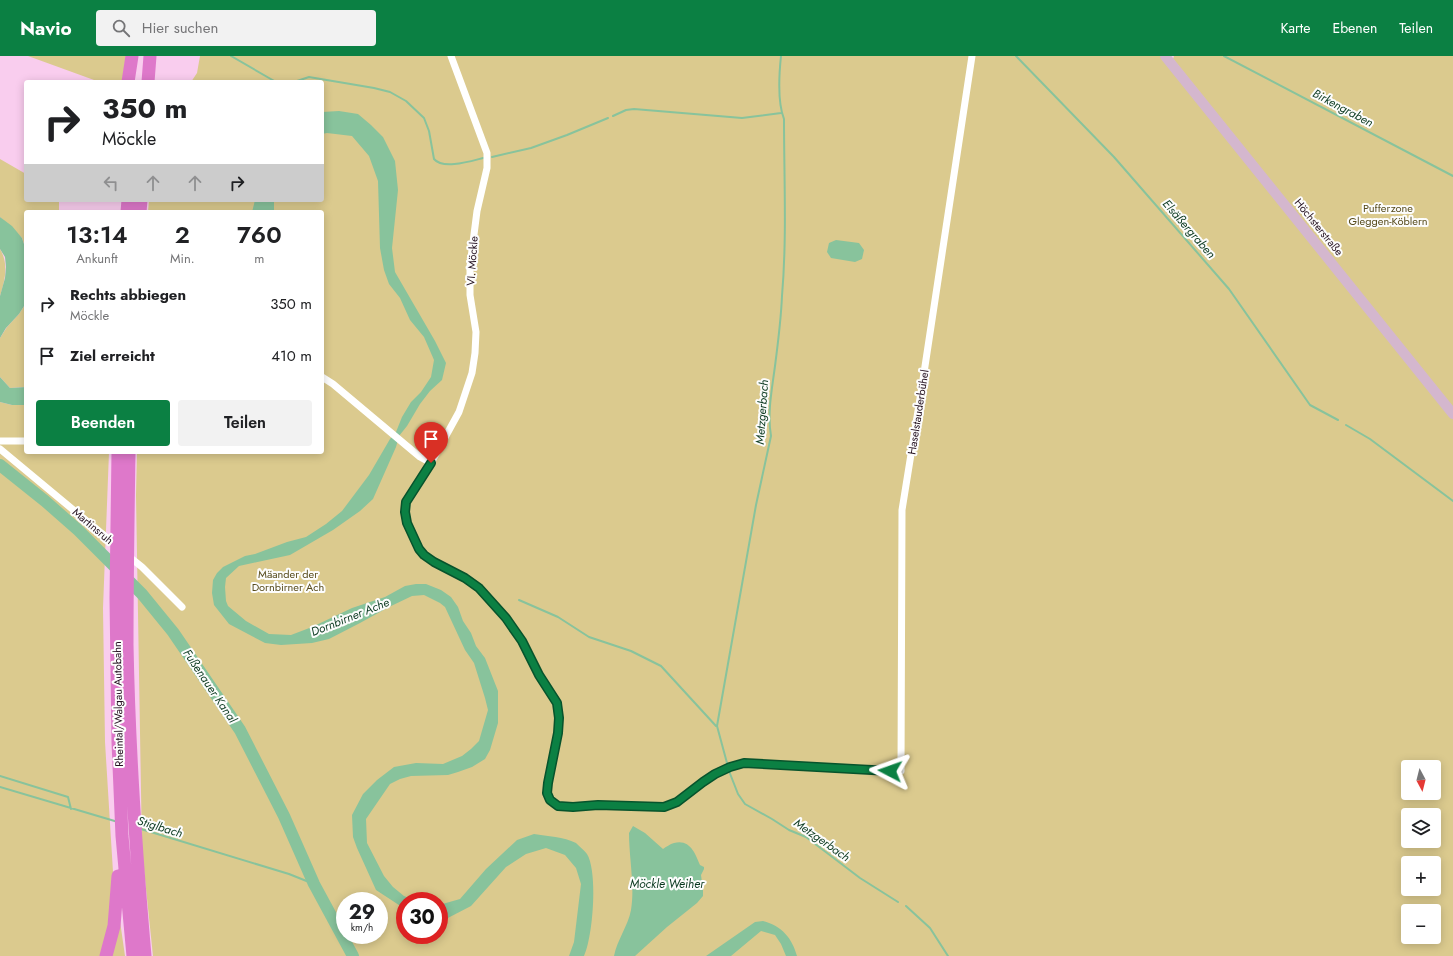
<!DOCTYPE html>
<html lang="de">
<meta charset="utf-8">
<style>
:root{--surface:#fff;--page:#f2f2f2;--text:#202124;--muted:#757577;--accent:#0b8043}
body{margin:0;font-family:Jost,sans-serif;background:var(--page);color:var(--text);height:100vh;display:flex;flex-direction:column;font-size:15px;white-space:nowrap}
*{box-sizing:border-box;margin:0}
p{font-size:13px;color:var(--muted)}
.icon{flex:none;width:22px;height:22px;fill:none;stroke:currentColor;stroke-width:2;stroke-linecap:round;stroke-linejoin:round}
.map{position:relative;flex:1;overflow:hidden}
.side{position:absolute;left:24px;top:154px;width:300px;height:244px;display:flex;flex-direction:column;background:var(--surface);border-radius:4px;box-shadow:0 2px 10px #0003}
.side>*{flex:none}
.top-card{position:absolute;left:24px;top:24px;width:300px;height:122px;border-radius:4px;box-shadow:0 2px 10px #0003;background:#fff;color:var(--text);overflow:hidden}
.needle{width:26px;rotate:173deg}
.controls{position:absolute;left:1401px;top:704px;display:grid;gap:8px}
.controls a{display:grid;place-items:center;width:40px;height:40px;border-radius:4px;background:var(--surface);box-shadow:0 2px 10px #0003;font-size:20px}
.speed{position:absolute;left:336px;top:836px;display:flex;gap:8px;font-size:20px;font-weight:700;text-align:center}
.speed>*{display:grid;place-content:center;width:52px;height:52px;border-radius:50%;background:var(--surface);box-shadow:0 2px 10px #0003;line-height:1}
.speed small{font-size:10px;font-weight:400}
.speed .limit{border:6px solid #d22;background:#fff;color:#111}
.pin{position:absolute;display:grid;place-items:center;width:34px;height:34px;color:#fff;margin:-41px -17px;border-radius:50% 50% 50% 0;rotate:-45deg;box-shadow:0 0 4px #0007}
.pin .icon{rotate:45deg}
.me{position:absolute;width:44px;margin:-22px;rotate:274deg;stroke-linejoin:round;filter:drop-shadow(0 0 3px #0008)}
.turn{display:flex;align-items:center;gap:14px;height:84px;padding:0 12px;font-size:18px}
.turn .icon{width:52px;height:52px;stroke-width:2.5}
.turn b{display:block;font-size:28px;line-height:34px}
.lanes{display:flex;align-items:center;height:38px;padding:0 12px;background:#0003;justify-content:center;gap:20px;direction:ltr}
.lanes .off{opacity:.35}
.eta{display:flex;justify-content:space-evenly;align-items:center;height:68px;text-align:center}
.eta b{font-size:24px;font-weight:600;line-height:28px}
.primary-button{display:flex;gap:8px;margin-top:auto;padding:8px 12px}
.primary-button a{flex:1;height:46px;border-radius:4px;background:var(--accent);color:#fff;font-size:16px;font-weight:600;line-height:46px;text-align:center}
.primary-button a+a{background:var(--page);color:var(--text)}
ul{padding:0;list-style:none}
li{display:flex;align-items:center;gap:12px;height:52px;padding:0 12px}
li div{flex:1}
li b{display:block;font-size:15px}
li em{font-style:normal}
header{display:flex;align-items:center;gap:24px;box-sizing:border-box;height:56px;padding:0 20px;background:var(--accent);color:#fff}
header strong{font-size:19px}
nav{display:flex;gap:22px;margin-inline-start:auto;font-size:14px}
.search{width:280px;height:36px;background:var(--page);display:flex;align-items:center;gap:10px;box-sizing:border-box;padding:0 14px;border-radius:4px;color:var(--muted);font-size:15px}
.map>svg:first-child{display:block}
.green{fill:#dbca8e;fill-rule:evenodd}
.water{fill:#88c39c}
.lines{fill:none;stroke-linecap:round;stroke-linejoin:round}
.stream{stroke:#88c39c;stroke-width:2}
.river{stroke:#88c39c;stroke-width:12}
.minor{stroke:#fff;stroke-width:7}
.secondary{stroke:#d4b7ce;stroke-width:10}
.motorway{stroke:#de78ca;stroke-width:13}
.route-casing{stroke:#07532c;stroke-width:10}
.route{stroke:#0b8043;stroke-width:7}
.labels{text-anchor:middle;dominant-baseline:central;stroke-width:4;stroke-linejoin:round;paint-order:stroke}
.park-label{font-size:11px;fill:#574b1c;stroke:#fdfdfd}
.street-label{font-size:11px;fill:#220f1e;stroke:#fdfdfd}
.water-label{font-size:12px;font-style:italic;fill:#0d3b22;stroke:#fdfdfd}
</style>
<header>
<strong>Navio</strong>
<div class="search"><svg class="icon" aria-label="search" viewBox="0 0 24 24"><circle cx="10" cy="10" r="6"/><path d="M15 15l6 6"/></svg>Hier suchen</div>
<nav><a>Karte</a><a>Ebenen</a><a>Teilen</a></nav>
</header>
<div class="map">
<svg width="1453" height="900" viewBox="0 0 1453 900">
<rect width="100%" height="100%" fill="#f9cdee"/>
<path class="green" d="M28 0H126L122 26H93L94 24Z
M200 0H1162L1453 363V900H153L142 794 136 439 137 396H322V156H148L149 144H322V26H191L197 17ZM1408 711H1434V737H1408ZM1408 759H1434V785H1408ZM1408 807H1434V833H1408ZM345 845H379V879H345ZM405 845H439V879H405ZM1408 855H1434V881H1408Z
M1174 0H1453V352L1173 3Z
M0 103 26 118V144H59V156H26V194L22 182 0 161Z
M0 193C9 208 5 224 0 240Z
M26 247V331L10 332 0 321V282L7 271 19 258Z
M0 346 12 349H26V396H109L103 552 105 686 113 816 125 900H0Z"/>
<path class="water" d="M339 55 358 58 371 69 383 81 395 105 398 134 392 192 395 216 435 285 446 307 442 324 430 335 420 348 407 370 399 380 396 391 373 443 360 455 333 474 290 499 239 510 226 522 225 531 226 545 228 550 246 565 269 578 291 579 312 571 352 552 385 541 405 530 416 528H426L441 534 451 541 458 551 463 565 471 577 476 590 485 602 498 635V667L490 694 485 703 472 711 458 716 448 719 411 720 400 723 390 728 366 763 367 787 384 820 393 831 404 840 416 845H405V853L376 834 357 792 353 781 352 759 363 738 377 724 394 711 416 707 443 708 462 700 471 693 479 685 488 654 485 642 474 607 465 594 445 551 440 547 424 539 412 540 389 551 360 567 329 583 312 587 281 589 265 587 229 568 214 549 212 537 213 524 217 517 223 511 245 500 255 498 287 486 306 481 326 468 342 455 369 419 390 383 396 376 402 361 411 346 421 336 431 321 434 304 424 281 410 264 400 242 389 228 384 214 380 192 378 125 369 100 352 80 327 77 322 78V56Z
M255 144H274V156H252Z
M0 161 12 170 22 182 26 194V247L19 258 6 272 0 282V240L5 222 6 211 5 201 0 193Z
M836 184 859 187 864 194 862 203 855 206 831 202 827 196 829 187Z
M0 321 10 332 26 331V349H12L0 346Z
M633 770 645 777 663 793C666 791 670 788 674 787 690 783 695 797 700 809L704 811V813L701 819 703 834V840L697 847 667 871 635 900H614C617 884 628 870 631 854 635 830 629 802 629 777Z
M534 778C547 780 564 781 576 787 579 790 584 794 587 798 598 816 593 881 584 900H569L574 886 581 828 576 812 565 799 546 792 526 798 506 811 471 850 444 864H439V849L460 843 486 813 517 784Z
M763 865C782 870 792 882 797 900H786L781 888 775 879 761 875 731 900H706L755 866Z"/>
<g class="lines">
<path class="stream" d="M231 0 276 26
M1016 0 1114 101 1229 233 1310 349 1338 364
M1224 0 1453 120
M294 26 309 21 374 32 390 36 406 45 424 62 429 75 434 103C443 114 471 105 483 102
M613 60 626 54 634 53 742 62 781 57
M492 101 531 92 567 79 608 62
M1346 369 1370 383 1453 445
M519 544 558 561 589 581 631 595 661 610 716 670
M727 707 717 670 756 449 771 380C767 357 772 333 775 310 778 287 781 264 782 240 787 181 784 122 784 63 777 45 779 19 781 0
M729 715 738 738 745 748 772 763 789 774 806 781 860 822 898 846
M0 720 68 741 71 753
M0 731 118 766
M141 773 289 818 314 828
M906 850 930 872 948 900"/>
<path class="river" d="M0 409 45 445 78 474 142 538 173 576 240 674 284 760 314 828 353 900"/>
<path class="minor" d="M451 0 487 97V112L477 155 470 210V239L476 276 475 297 472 317 459 356 431 407 406 446 405 450 406 463 419 493 428 503 453 515 479 532 498 553 513 572 522 585 539 619 557 647 559 662 558 677 548 727 547 737 550 744 558 750 573 751 598 749 654 751H664L671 749 715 718 730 711 745 707 890 715H901L902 454 922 330 972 0
M322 321 333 328 420 401 431 407
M0 385H26
M0 393 118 491
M127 499 142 511 182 551"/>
<path class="secondary" d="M1165 0 1453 358"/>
<path class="motorway" d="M128 26 132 0
M148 26 150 0
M127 156 128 144
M140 156 141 144
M118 396 116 542 118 686 122 780 133 900
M129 396C128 460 127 525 127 589 129 693 136 797 145 900
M106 900 114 870 118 820"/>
</g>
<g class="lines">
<g class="route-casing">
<path id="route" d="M431 407 406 446 405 456 407 467 419 493 424 499 434 506 465 522 479 532 506 562 522 585 539 619 557 647 559 662 558 677 548 727 547 737 550 744 558 750 573 751 598 749 664 751 677 746 703 726 715 718 730 711 744 707 890 715"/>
</g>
<use href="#route" class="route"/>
</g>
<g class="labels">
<g class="park-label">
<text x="1388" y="152">Pufferzone<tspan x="1388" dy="13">Gleggen-Köblern</tspan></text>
<text x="288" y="518">Mäander der<tspan x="288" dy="13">Dornbirner Ach</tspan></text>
</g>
<g class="street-label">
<text transform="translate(1319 171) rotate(51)">Höchsterstraße</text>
<text transform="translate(472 205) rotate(-86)">VI. Möckle</text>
<text transform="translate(918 356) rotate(-81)">Haselstauderbühel</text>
<text transform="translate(93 470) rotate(40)">Martinsruh</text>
<text transform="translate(118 648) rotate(-91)">Rheintal/Walgau Autobahn</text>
</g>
<g class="water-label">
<text transform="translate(1343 52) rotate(28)">Birkengraben</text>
<text transform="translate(1189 173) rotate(49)">Elsäßergraben</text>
<text transform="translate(762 356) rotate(-86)">Metzgerbach</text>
<text transform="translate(350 561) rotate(-22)">Dornbirner Ache</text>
<text transform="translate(210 630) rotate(56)">Fußenauer Kanal</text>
<text transform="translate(160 771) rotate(17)">Stiglbach</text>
<text transform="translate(822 784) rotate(35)">Metzgerbach</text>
<text x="667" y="828">Möckle Weiher</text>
</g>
</g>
</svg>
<div class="controls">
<a><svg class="needle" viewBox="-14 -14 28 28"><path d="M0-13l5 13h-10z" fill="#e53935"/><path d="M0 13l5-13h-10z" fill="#757577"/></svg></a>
<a><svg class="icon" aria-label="layers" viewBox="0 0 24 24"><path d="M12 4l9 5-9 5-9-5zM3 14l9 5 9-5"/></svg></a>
<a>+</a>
<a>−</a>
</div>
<div class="speed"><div>29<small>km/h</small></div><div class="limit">30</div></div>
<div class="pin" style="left:431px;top:407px;background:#d93025"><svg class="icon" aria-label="arrive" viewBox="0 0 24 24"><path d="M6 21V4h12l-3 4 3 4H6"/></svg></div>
<svg class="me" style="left:890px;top:715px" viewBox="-20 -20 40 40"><path d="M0-17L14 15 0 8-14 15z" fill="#0b8043" stroke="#fff" stroke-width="4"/></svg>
<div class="top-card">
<div class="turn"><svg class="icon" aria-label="right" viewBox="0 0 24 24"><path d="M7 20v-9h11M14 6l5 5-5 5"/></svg><div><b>350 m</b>Möckle</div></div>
<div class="lanes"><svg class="icon off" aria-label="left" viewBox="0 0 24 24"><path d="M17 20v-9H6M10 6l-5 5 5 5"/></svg><svg class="icon off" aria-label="ahead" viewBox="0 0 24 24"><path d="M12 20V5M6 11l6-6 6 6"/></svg><svg class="icon off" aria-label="ahead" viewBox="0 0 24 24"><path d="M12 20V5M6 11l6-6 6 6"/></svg><svg class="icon" aria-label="right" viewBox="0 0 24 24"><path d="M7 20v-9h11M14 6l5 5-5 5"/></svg></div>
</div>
<section class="side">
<div class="eta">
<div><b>13:14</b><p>Ankunft</p></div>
<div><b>2</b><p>Min.</p></div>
<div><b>760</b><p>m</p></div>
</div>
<ul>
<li><svg class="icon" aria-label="right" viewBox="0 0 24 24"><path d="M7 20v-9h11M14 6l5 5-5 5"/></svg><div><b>Rechts abbiegen</b><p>Möckle</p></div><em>350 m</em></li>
<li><svg class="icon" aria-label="arrive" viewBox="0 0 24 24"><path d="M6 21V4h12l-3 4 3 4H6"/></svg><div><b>Ziel erreicht</b></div><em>410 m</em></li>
</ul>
<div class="primary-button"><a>Beenden</a><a>Teilen</a></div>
</section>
</div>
